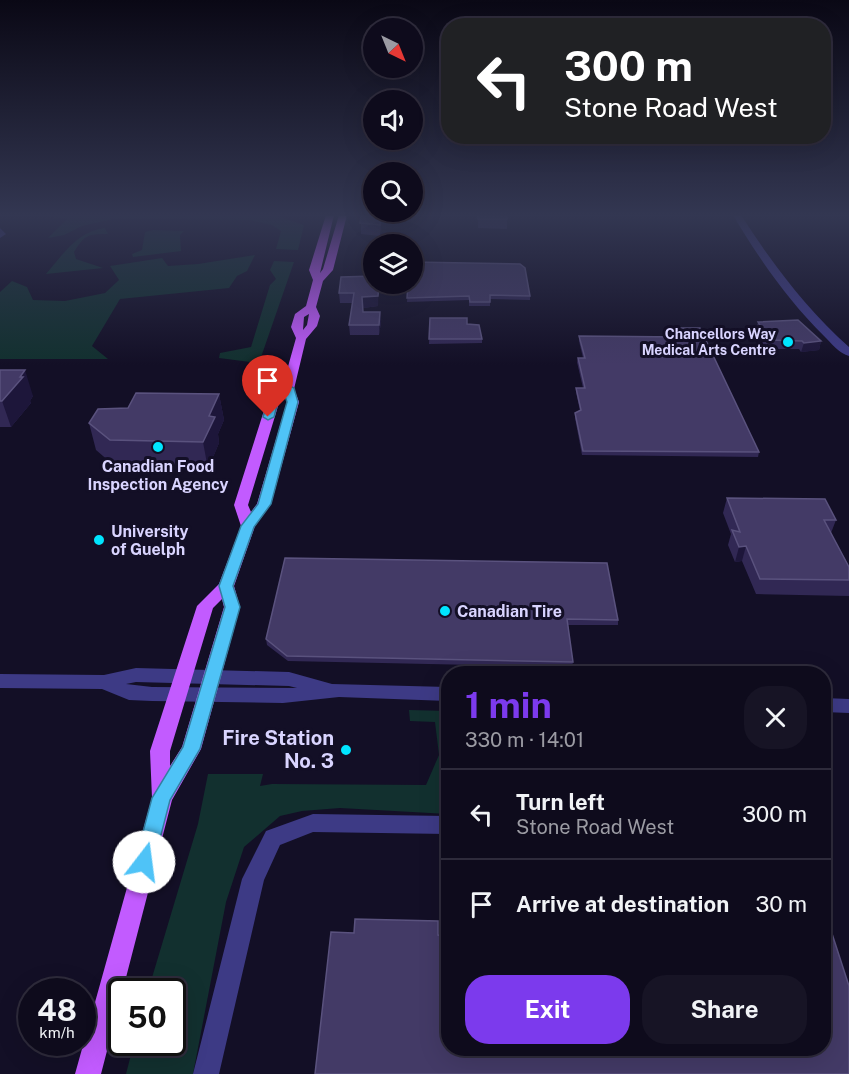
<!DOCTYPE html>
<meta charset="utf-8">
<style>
:root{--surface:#0e0b1c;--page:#171425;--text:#f1f3f6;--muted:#9b9ba3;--line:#2e2b3b;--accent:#7c3aed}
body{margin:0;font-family:"Public Sans",sans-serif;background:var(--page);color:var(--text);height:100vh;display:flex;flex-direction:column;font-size:22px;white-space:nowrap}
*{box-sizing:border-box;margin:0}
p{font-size:20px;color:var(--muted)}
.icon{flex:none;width:33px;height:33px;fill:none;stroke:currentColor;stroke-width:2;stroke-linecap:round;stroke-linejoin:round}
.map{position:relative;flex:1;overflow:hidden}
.sheet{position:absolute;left:441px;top:666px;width:390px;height:390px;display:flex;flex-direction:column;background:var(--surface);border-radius:24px;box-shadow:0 6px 24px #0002,0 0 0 2px var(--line)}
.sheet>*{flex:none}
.top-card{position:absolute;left:441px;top:18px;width:390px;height:126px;border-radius:24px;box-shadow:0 6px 24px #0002,0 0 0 2px var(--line);background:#202124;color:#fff;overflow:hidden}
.needle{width:39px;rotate:137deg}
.fabs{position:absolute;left:363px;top:18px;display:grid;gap:12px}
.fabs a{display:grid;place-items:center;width:60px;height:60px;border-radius:50%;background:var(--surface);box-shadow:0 6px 24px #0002,0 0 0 2px var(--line);font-size:30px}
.speed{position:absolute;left:18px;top:978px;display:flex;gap:12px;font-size:30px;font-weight:700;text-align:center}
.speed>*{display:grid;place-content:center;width:78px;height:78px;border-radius:50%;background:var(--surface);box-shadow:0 6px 24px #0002,0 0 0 2px var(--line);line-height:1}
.speed small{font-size:15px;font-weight:400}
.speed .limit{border:3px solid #111;border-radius:9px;background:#fff;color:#111}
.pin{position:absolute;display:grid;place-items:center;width:51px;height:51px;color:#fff;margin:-62px -26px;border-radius:50% 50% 50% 0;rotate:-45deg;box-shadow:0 0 6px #0007}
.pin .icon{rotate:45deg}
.me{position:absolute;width:66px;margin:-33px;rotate:15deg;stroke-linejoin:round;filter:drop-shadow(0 0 4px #0008)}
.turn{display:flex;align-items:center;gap:21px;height:126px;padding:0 24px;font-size:27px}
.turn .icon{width:78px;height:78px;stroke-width:2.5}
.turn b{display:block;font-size:42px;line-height:51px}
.round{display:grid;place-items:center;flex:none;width:63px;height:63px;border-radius:24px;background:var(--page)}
.summary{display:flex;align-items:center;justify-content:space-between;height:102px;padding:0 24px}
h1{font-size:36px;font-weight:700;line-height:45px;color:var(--accent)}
.action{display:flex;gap:12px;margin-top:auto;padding:12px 24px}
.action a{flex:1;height:69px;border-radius:24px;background:var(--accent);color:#fff;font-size:24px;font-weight:700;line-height:69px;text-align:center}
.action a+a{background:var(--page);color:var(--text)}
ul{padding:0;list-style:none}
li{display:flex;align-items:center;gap:18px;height:90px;padding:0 24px;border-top:2px solid var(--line)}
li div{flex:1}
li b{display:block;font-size:22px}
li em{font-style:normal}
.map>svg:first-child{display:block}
.green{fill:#12302f}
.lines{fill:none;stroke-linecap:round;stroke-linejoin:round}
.minor{fill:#3d3a85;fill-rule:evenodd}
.major{fill:#c25bff;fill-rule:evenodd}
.wall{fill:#312854}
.shaded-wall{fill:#1d163a}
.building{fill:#433a66;stroke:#5a527e;stroke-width:1.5}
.route{fill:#4fc3f7;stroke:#337fa1;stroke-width:1.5}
.poi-dot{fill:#00e5ff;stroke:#130f26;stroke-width:2}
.labels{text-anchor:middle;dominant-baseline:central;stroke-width:6;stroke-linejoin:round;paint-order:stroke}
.far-poi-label{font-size:14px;font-weight:bold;fill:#d9d4ff;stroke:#130f26;text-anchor:end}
.poi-label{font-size:16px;font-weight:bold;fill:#d9d4ff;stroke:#130f26;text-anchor:start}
.near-poi-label{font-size:20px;font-weight:bold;fill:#d9d4ff;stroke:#130f26;text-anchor:end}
</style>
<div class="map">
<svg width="849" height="1074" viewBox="0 0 849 1074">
<rect width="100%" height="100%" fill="#130f26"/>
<path class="green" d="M38 215H274L304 225 298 250 276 249 281 231 272 225 250 220 113 219 82 226 64 235 48 238 67 219Z
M105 228 108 234C87 234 85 235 74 252L76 259 103 268 46 274C63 254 78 231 105 228Z
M153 230 184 231 180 235 181 251 133 257 132 254 142 250 145 232Z
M255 255 247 271 237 276 229 288 120 299 92 346 108 359H0V292L12 281 27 287 33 300 65 301 105 293 119 280 110 266 162 258 168 266 198 264Z
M274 261 294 262 259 363 219 358 220 353 251 347 270 285 276 279 270 270Z
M409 710 448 711V814L340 808 302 811 280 816 244 847 226 902 193 1074H126L134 1043 172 1042V992L148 991 198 824 208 774H263L260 786 272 784 426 785 439 755 435 722 410 721Z"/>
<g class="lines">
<path class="minor" d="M733 215H741C772 263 806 309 849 347V356C840 354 831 343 824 336 788 300 759 259 733 215Z
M0 228 6 234 0 238Z
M136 668 289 672 332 684 448 687V701L339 697 283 703 152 701 129 700 102 689 0 688V674L104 675ZM136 682 289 686 297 688 152 687 126 684Z
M824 698 849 699V713L824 712Z
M313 814 448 816V834L313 832 280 845 264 880 219 1074H193L242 879 266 831Z"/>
<path class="major" d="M326 215H334L320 273 323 269 339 215H347L333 270 323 281 316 307 320 316 317 326 306 339 294 389 299 402 271 504 255 526 234 586 240 607 201 749 172 800 101 1074H75L152 798 150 751 197 606 219 584 241 526 234 505 267 401 282 388 296 338 291 327 295 314 306 306 313 280 309 270ZM309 314 307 325 303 330 304 317ZM285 397 287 402 257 504 251 512 248 505 279 403ZM222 599 224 607 182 747 170 766V751L213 608Z"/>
</g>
<path class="wall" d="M361 215H382L380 236 361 234Z
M478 215H507V229L478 228Z
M341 277 378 306 363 308V312L381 322 379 335H350L349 325 352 303H340L339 293Z
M408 284 530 296V300L490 299V306H469V300L407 302Z
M430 318 467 324 482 339V343L429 344Z
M758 322 821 341 819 350 801 352 799 349H766L756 330Z
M678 328 759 452 758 457 582 455 575 418V413L580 411 576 392V388H583L577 362 578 358H583L579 341V336L680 337 678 332Z
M0 370 33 396 30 401 31 403 11 427H0Z
M219 394 224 420 218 434 219 443 208 469 117 468 96 450 89 423 128 408Z
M727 498 836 520 831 533 849 567V596L756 594 742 561 735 562 728 545 731 534 723 513Z
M285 558 618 620V625H568L573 662 572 667 288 661 267 645 266 639Z"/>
<path class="shaded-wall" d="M379 284 378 306 363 308 362 297Z
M380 312 381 322 379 335V325Z
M821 341 819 350 801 352 804 343Z
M25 370 33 396 30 401 31 403 11 427 2 401Z
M219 394 224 420 218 434 219 443 208 469 203 442 209 416Z
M746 546 742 561 735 562 739 547Z"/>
<path class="building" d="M361 215H381L380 225 360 223Z
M478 215H507V219H478Z
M412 262 520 264 525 268 530 296 490 295V302H470L469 296 407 298 408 284H412Z
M374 276V284H379L378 296 362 297 363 312H380L379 325H349L354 293H339L341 277Z
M430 318H467V324L479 325 482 339H429Z
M798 320 821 341 804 343 802 341 769 340 758 322Z
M678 328H700L759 452 583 451 575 413 581 410 576 388H585L578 358H585L579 336 682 337Z
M0 370H25L20 377H23L2 401H0Z
M136 393 219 394 209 416 215 417 203 442 110 440 89 423 98 409 128 408Z
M727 498 825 499 836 520H824L849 567V580L760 579 746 546 739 547 732 530 740 532Z
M285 558 607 563 618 620 567 619 573 662 287 656 266 639Z
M824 909 849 986V1074H315L331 932 354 933 355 919 438 921V935L448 936V1048H824Z"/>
<linearGradient id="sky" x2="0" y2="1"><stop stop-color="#0a0815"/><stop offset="0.59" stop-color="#333752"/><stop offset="1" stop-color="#333752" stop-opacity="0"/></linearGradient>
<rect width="849" height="365" fill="url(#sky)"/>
<path class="route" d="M288 385 294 388 298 402 271 504 254 527 233 586 240 607 200 749 170 800 154 862 151 869 144 871 137 869 135 862 152 798 183 747 225 607 219 586 241 526 258 504 287 402 285 396 278 402 274 417 268 420 263 417 269 398Z"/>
<g class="poi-dot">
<circle cx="788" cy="342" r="6"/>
<circle cx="158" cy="447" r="6"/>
<circle cx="99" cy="540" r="6"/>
<circle cx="445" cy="611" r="6"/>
<circle cx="346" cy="750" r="6"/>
</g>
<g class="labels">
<g class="far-poi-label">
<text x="776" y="334">Chancellors Way<tspan x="776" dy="16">Medical Arts Centre</tspan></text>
</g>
<g class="poi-label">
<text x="158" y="466" text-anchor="middle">Canadian Food<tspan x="158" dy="18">Inspection Agency</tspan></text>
<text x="111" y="531">University<tspan x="111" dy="18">of Guelph</tspan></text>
<text x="457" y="611">Canadian Tire</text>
</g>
<g class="near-poi-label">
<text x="334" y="738">Fire Station<tspan x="334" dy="23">No. 3</tspan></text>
</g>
</g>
</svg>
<div class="fabs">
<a><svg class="needle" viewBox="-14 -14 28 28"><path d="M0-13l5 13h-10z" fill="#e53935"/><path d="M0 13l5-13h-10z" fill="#9b9ba3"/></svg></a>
<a><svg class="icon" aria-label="sound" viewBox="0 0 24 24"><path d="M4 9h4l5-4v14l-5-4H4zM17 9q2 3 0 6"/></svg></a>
<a><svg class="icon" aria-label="search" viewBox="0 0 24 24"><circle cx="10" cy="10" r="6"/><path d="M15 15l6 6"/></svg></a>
<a><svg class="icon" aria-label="layers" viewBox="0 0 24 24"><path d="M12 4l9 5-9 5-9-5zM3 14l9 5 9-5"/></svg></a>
</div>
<div class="speed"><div>48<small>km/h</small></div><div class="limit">50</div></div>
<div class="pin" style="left:268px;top:417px;background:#d93025"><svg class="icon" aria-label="arrive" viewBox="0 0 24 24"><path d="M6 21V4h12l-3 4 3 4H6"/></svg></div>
<svg class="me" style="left:144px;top:862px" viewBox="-20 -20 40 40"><circle r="19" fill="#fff"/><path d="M0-13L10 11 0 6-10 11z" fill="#4fc3f7"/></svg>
<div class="top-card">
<div class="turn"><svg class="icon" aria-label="left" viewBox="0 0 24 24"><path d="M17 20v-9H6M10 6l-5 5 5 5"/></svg><div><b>300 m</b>Stone Road West</div></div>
</div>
<section class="sheet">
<div class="summary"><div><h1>1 min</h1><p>330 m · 14:01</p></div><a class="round"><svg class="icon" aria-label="close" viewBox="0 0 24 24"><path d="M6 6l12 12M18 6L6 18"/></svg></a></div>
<ul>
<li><svg class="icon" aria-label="left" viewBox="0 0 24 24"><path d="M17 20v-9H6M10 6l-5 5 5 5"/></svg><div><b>Turn left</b><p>Stone Road West</p></div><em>300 m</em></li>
<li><svg class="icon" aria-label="arrive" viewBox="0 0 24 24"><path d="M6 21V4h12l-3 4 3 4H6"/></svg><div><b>Arrive at destination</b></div><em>30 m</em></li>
</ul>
<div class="action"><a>Exit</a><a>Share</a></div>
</section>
</div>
